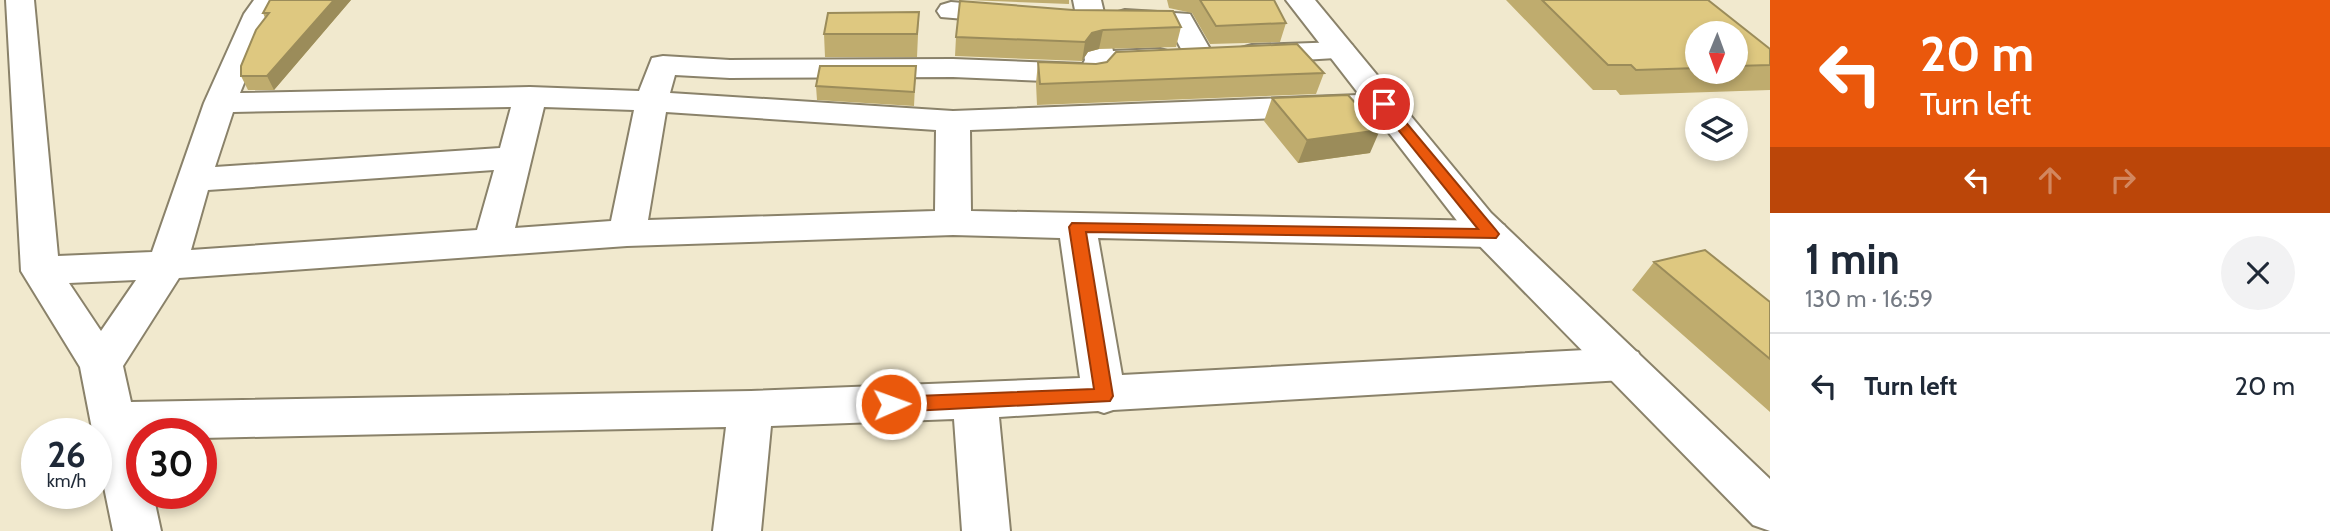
<!DOCTYPE html>
<meta charset="utf-8">
<style>
:root{--surface:#fff;--page:#f2f2f3;--text:#1f2937;--muted:#747a83;--line:#e0e1e3}
body{margin:0;font-family:Cabin,sans-serif;background:var(--page);color:var(--text);height:100vh;display:flex;flex-direction:column;font-size:26px;white-space:nowrap}
*{box-sizing:border-box;margin:0}
p{font-size:23px;color:var(--muted)}
.icon{flex:none;width:38px;height:38px;fill:none;stroke:currentColor;stroke-width:2;stroke-linecap:round;stroke-linejoin:round}
.map{position:relative;flex:1;overflow:hidden}
.panel{display:flex;flex-direction:column;background:var(--surface);width:560px}
.panel>*{flex:none}
.top-card{background:#ea580c;color:#fff;overflow:hidden}
.needle{width:46px;rotate:181deg}
.fabs{position:absolute;left:1685px;top:21px;display:grid;gap:14px}
.fabs a{display:grid;place-items:center;width:63px;height:63px;border-radius:50%;background:var(--surface);box-shadow:0 4px 10px #0003;font-size:35px}
.speed{position:absolute;left:21px;top:418px;display:flex;gap:14px;font-size:35px;font-weight:700;text-align:center}
.speed>*{display:grid;place-content:center;width:91px;height:91px;border-radius:50%;background:var(--surface);box-shadow:0 4px 10px #0003;line-height:1}
.speed small{font-size:18px;font-weight:400}
.speed .limit{border:10px solid #d22;background:#fff;color:#111}
.pin{position:absolute;display:grid;place-items:center;width:60px;height:60px;color:#fff;margin:-30px;border:4px solid #fff;border-radius:50%;box-shadow:0 2px 7px #0007}
.me{position:absolute;width:77px;margin:-38px;rotate:88deg;stroke-linejoin:round;filter:drop-shadow(0 0 5px #0008)}
.turn{display:flex;align-items:center;gap:24px;height:147px;padding:0 35px;font-size:32px}
.turn .icon{width:91px;height:91px;stroke-width:2.5}
.turn b{display:block;font-size:49px;line-height:60px}
.lanes{display:flex;align-items:center;height:66px;padding:0 35px;background:#0003;justify-content:center;gap:35px;direction:ltr}
.lanes .off{opacity:.35}
.round{display:grid;place-items:center;flex:none;width:74px;height:74px;border-radius:37px;background:var(--page)}
.headline{display:flex;align-items:center;justify-content:space-between;height:119px;padding:0 35px}
h1{font-size:42px;font-weight:700;line-height:52px}
ul{padding:0;list-style:none}
li{display:flex;align-items:center;gap:21px;height:105px;padding:0 35px;border-top:2px solid var(--line)}
li div{flex:1}
li b{display:block;font-size:26px}
li em{font-style:normal}
main{display:flex;flex:1;min-height:0}
.map>svg:first-child{display:block}
.lines{fill:none;stroke-linecap:round;stroke-linejoin:round}
.minor-casing{stroke:#8a826a;stroke-width:4}
.primary-casing{stroke:#8a826a;stroke-width:4}
.minor{fill:#fff;fill-rule:evenodd}
.primary{fill:#fff;fill-rule:evenodd}
.wall{fill:#bfac6e;fill-rule:evenodd}
.shaded-wall{fill:#9b8c5a}
.building{fill:#dec880;stroke:#9b8c5a;stroke-width:2}
.route{fill:#ea580c;stroke:#983908;stroke-width:2}
</style>
<main>
<div class="map">
<svg width="1770" height="531" viewBox="0 0 1770 531">
<rect width="100%" height="100%" fill="#f1e9ce"/>
<g class="lines">
<g class="minor-casing">
<path id="minor" d="M6 0H34L58 256 152 252 204 103 244 14 254 0H282L272 14 240 93 530 87 639 91 652 58 663 56 730 60 953 59 1083 64 1085 60 1073 0H1101L1113 51 1160 49 1171 52 1175 58 1171 64 1110 70 1103 81 1092 83 953 77 730 78 675 75 670 93 953 111 1384 94 1395 97 1400 104 1395 111 1384 114 970 130 971 211 1491 221 1504 225 1510 234 1504 243 1491 247 1098 238 1122 375 1623 348 1638 352 1644 364 1638 376 1623 380 1113 410 1104 413 1098 411 999 417 1010 531H962L954 419 771 426 761 531H713L726 427 201 438V434H142L140 439 142 494H153L161 531H113L96 448V434H93L80 367 21 271ZM511 107 500 148 215 167 233 112ZM544 107 634 110 611 221 515 228ZM666 112 936 130 935 211 648 220ZM494 170 477 230 191 250 208 190ZM953 235 1060 238 1080 378 751 391 131 402 123 366 179 278 627 246ZM136 280 101 331 69 283Z
M951 2 1022 8 1026 14 1022 20 1012 23 941 17 937 11 941 5Z
M1125 10 1190 14 1214 56 1210 62 1199 65 1188 62 1170 28 1115 25 1111 19 1115 13Z
M1341 42 1352 45 1356 51 1352 57 1252 63 1241 60 1237 54 1241 48 1252 45Z"/>
</g>
<g class="primary-casing">
<path id="primary" d="M1286 0H1315L1491 213 1770 479V531L1753 525 1465 231Z"/>
</g>
<use href="#minor" class="minor"/>
<use href="#primary" class="primary"/>
</g>
<path class="wall" d="M270 0H351L274 90H248L241 76 265 18 263 13Z
M967 0H1069V4Z
M1167 0H1274L1286 23 1280 42 1210 44 1192 13 1169 8Z
M1506 0H1708L1770 49V90L1620 95 1616 90H1593ZM1698 33H1736V72H1698Z
M1073 10 1181 27 1176 47 1099 49 1088 52 1082 61 955 56 956 37Z
M919 12 917 57H825L824 34Z
M1038 62 1324 73 1316 94 1037 105 1036 83Z
M916 66 914 106 817 100 816 86Z
M1272 98 1370 153 1298 163 1264 121Z
M1654 262 1770 302V412L1632 290Z"/>
<path class="shaded-wall" d="M334 0H351L274 90 267 76Z
M1103 30 1099 49 1088 52 1082 61 1085 42 1092 33Z
M1380 130 1370 153 1298 163 1307 140Z"/>
<path class="building" d="M270 0H334L267 76H241V66L256 30 269 13H263Z
M1200 0H1274L1286 23 1216 26Z
M1542 0H1708L1770 49V65L1736 66V33H1698V68L1636 70 1631 65H1608Z
M960 1 1073 10 1173 11 1181 27 1103 30 1092 33 1085 42 956 37Z
M919 12 917 34H824L828 13Z
M1297 44 1324 73 1040 84 1038 62 1096 64 1107 62 1116 52Z
M820 66H916L914 92 816 86Z
M1348 95 1380 130 1307 140 1272 98Z
M1705 250 1770 302V359L1654 262Z"/>
<path class="route" d="M1384 100 1388 101 1496 230 1499 234 1496 238 1086 232 1113 396 1110 401 891 412 885 409 882 404 885 399 891 397 1094 389 1069 227 1072 223 1478 229 1379 106V101Z"/>
</svg>
<div class="fabs">
<a><svg class="needle" viewBox="-14 -14 28 28"><path d="M0-13l5 13h-10z" fill="#e53935"/><path d="M0 13l5-13h-10z" fill="#747a83"/></svg></a>
<a><svg class="icon" aria-label="layers" viewBox="0 0 24 24"><path d="M12 4l9 5-9 5-9-5zM3 14l9 5 9-5"/></svg></a>
</div>
<div class="speed"><div>26<small>km/h</small></div><div class="limit">30</div></div>
<div class="pin" style="left:1384px;top:104px;background:#d93025"><svg class="icon" aria-label="arrive" viewBox="0 0 24 24"><path d="M6 21V4h12l-3 4 3 4H6"/></svg></div>
<svg class="me" style="left:891px;top:404px" viewBox="-20 -20 40 40"><circle r="17" fill="#ea580c" stroke="#fff" stroke-width="3"/><path d="M0-11L8 9 0 5-8 9z" fill="#fff"/></svg>
</div>
<section class="panel">
<div class="top-card">
<div class="turn"><svg class="icon" aria-label="left" viewBox="0 0 24 24"><path d="M17 20v-9H6M10 6l-5 5 5 5"/></svg><div><b>20 m</b>Turn left</div></div>
<div class="lanes"><svg class="icon" aria-label="left" viewBox="0 0 24 24"><path d="M17 20v-9H6M10 6l-5 5 5 5"/></svg><svg class="icon off" aria-label="ahead" viewBox="0 0 24 24"><path d="M12 20V5M6 11l6-6 6 6"/></svg><svg class="icon off" aria-label="right" viewBox="0 0 24 24"><path d="M7 20v-9h11M14 6l5 5-5 5"/></svg></div>
</div>
<div class="headline"><div><h1>1 min</h1><p>130 m · 16:59</p></div><a class="round"><svg class="icon" aria-label="close" viewBox="0 0 24 24"><path d="M6 6l12 12M18 6L6 18"/></svg></a></div>
<ul>
<li><svg class="icon" aria-label="left" viewBox="0 0 24 24"><path d="M17 20v-9H6M10 6l-5 5 5 5"/></svg><div><b>Turn left</b></div><em>20 m</em></li>
</ul>
</section>
</main>
